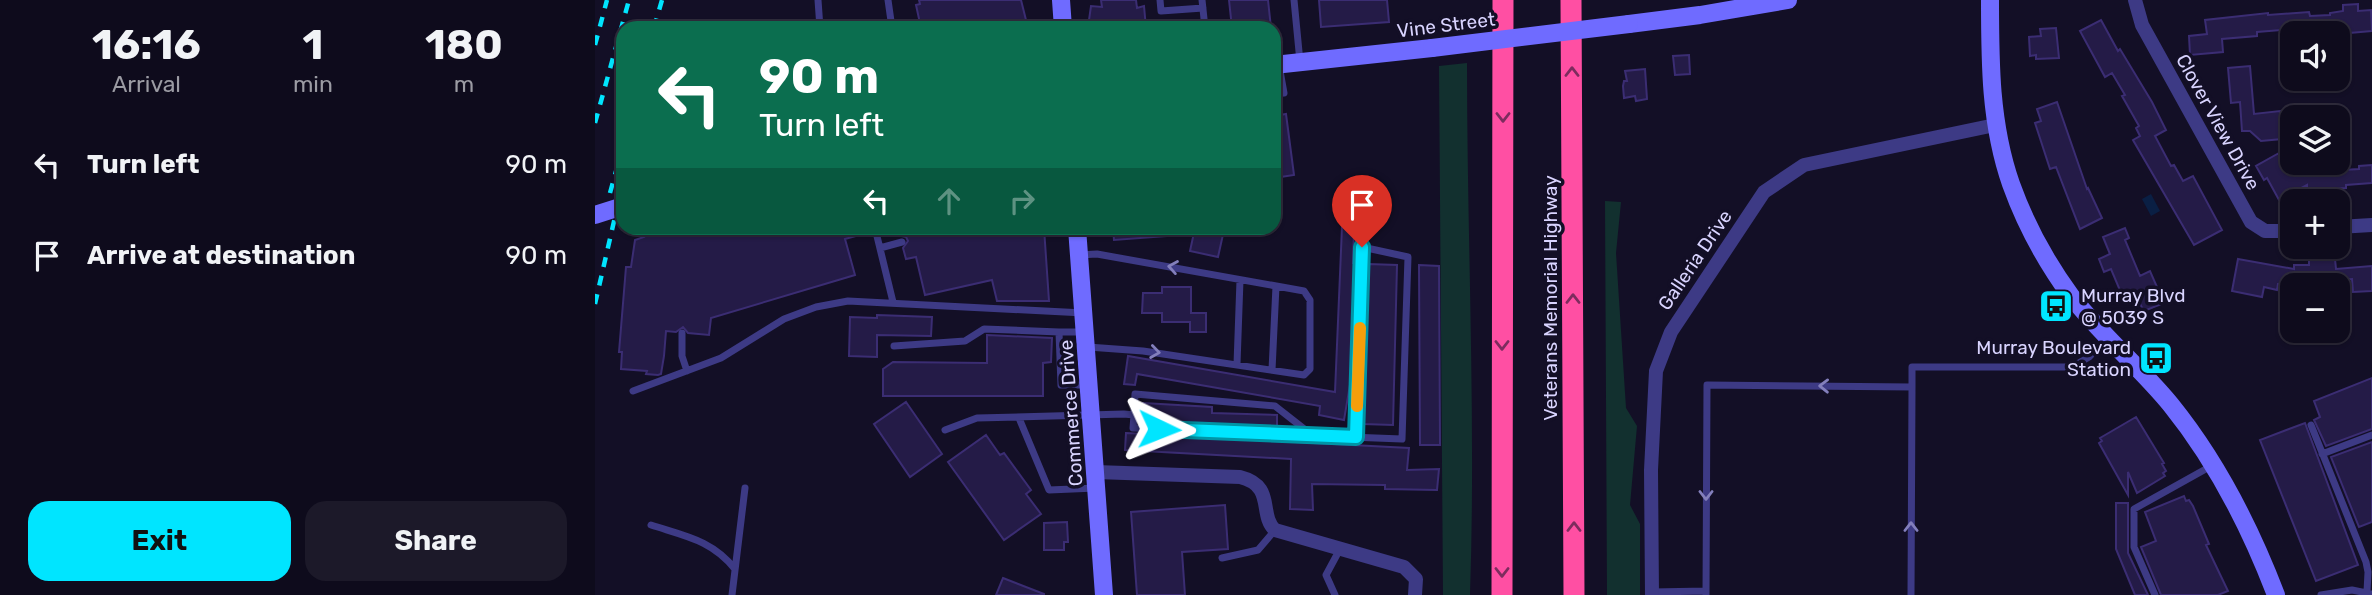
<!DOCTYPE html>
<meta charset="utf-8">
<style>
:root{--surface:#0e0b1c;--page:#1c1929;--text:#f1f3f6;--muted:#9b9ba3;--line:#2e2b3b;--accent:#00e5ff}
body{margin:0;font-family:Rubik,sans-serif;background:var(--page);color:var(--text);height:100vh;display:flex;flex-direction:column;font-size:26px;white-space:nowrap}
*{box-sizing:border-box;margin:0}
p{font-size:23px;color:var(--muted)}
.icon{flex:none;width:38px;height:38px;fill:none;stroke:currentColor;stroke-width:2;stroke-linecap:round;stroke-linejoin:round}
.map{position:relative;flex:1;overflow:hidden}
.side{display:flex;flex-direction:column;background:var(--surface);width:595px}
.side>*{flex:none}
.guide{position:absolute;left:21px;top:21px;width:665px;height:214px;border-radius:21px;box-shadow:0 2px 5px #0004,0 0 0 2px var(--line);background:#0b6e4f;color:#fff;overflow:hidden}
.tools{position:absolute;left:1685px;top:21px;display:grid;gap:14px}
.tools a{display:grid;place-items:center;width:70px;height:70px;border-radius:14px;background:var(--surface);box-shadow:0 2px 5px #0004,0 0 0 2px var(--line);font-size:35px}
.pin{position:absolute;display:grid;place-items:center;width:60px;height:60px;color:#fff;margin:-72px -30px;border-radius:50% 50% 50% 0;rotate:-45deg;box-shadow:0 0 7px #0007}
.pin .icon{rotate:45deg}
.me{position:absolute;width:77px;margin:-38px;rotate:92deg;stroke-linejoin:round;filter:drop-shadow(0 0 5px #0008)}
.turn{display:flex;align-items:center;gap:24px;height:147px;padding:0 28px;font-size:32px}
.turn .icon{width:91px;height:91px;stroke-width:2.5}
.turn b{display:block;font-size:49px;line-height:60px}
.lanes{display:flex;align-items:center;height:66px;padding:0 28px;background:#0003;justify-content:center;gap:35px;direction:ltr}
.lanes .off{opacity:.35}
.eta{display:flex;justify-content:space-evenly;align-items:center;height:119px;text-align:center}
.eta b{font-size:42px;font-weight:700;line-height:49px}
.button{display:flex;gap:14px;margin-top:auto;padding:14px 28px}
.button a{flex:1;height:80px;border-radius:21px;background:var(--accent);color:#111;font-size:28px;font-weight:700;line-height:80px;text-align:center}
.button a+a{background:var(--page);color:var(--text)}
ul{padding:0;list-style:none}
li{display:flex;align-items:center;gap:21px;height:91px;padding:0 28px}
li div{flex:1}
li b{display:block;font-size:26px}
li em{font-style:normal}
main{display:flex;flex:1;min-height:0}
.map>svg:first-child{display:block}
.green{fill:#12302f}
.water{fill:#0a1f44}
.building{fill:#241b47;stroke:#3b2d73;stroke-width:2}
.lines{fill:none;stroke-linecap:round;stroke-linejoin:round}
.lane{stroke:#3d3a85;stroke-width:7}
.street{stroke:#3d3a85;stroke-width:14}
.secondary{stroke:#6f6bff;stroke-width:18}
.highway{stroke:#ff4fa3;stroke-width:21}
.rail{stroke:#00e5ff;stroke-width:4.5;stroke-dasharray:10 9;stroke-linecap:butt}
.secondary-bridge{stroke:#6f6bff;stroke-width:18}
.oneway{stroke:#7d2c5e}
.oneway2{stroke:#837fbc}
.route-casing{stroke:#0095a6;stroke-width:18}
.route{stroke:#00e5ff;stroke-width:12}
.slow{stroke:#f59e0b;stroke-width:12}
.labels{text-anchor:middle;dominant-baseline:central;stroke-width:7;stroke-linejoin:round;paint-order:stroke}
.street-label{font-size:19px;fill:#d9d4ff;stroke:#130f26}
.poi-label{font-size:19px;fill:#d9d4ff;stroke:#130f26;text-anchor:start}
</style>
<main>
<section class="side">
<div class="eta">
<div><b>16:16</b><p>Arrival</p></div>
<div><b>1</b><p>min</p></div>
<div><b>180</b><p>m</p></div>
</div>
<ul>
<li><svg class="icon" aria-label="left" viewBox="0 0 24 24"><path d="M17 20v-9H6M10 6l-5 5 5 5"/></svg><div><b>Turn left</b></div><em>90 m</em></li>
<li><svg class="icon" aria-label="arrive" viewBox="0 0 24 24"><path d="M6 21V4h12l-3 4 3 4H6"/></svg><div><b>Arrive at destination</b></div><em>90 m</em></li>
</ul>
<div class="button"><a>Exit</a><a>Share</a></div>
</section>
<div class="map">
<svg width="1777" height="595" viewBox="0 0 1777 595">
<rect width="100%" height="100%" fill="#130f26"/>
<path class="green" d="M872 63C872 240 881 418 875 595H848L844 66Z
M1010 201 1026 202 1021 253 1031 408 1042 426 1035 505 1045 524V595H1012Z"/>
<path class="water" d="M1556 194 1565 211 1556 216 1547 199Z"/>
<path class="building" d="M324 0H426L433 28H326L321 5 325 4Z
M506 0H541L542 8 549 6 551 28H501V20H494L496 6 507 7Z
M634 0H673L676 28H637Z
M724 0H792L794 22 726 27Z
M1763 4V11L1776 10 1777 31 1743 34 1698 33V36L1686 37V30L1662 32V36L1627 39 1628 52 1595 55 1594 36 1612 34 1610 20 1673 13V15L1714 12 1715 16 1735 15V13L1748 11V5Z
M1506 20 1523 51 1525 49 1557 102 1571 130 1560 136 1576 166 1579 165 1588 181 1598 176 1627 230 1599 245 1538 140 1545 136 1541 128 1544 126 1527 96 1530 95 1517 73 1510 77 1485 31Z
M1461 28 1464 58 1441 59V55L1435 56 1434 37 1446 36 1445 29Z
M1094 55 1095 74 1080 75 1078 56Z
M1655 66 1659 114 1685 111 1687 139 1666 141 1655 131H1647L1645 102 1636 103 1633 68Z
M1050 69 1052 99 1041 101 1040 96 1029 98 1028 86 1029 81H1032L1030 71Z
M1462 102 1492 189 1493 188 1507 218 1485 229 1461 167 1455 169 1440 123 1446 121 1442 109Z
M691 114 699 175 679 178V116Z
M1684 153 1695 173 1764 169V166L1777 165V183L1751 185V188L1739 189V192L1712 193V185L1684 200 1672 178 1669 180 1661 166Z
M747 227 759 229 758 263H760L757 373 749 420 724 415 725 406 542 374 540 385 529 384 533 356 740 392Z
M53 228H274L275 232 250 239 260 275 116 318 114 335 93 333 88 327 81 332 71 331 69 356 66 374 63 375 51 374 52 371 26 369 27 352H24L31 267H36L40 240 49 237 47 233 55 231Z
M304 228H449L454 301H402L397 280 330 295 321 257 311 259 308 248 313 241 311 237 306 236Z
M518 228H570L571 236 519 240Z
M600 228 629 230 623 257 595 251Z
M1530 228 1534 238 1530 240 1545 276 1555 271 1569 303 1549 311 1540 295 1529 300 1516 269 1509 272 1504 259 1515 254 1508 237Z
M1643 259 1699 269V265H1714V260L1740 259 1741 269 1777 266V291L1758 292 1757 279 1683 284 1682 290 1669 287 1667 297 1637 291Z
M773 264 802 265 798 425 768 424Z
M824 265 844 266 845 445H825Z
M567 287H596V313H611V332H595V322H567V313H547L548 293H567Z
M282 315 337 317 336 336 282 335V357L254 356 255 317 282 318Z
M392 335 457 338 456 362 448 363V396H288V369L298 362 392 363Z
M1777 378V429L1731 446 1719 420 1725 417 1719 401Z
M311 402 347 454 315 477 279 424Z
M548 403 617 407V413L682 415V428L547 422Z
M1541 417 1569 463 1567 464 1571 471 1568 473 1570 476 1542 493 1533 472V495L1504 443 1507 441 1505 438Z
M1710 423 1763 565 1721 581 1665 440Z
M531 433 814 448 812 470 844 469 842 490 790 489V485L717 484 718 510 695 509 696 459 530 450Z
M391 435 405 455 409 453 436 490 431 494 446 514 409 540 353 462Z
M1777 442V522L1764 527 1736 457Z
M1589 496 1591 501 1594 500 1598 506 1614 544 1611 545 1633 591 1623 595H1566L1546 547 1561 541 1550 512Z
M1521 503H1533V553L1553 595H1540L1521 549Z
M630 505 633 549 587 552 590 595H542L536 512Z
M472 522 473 542H469V550H449V523Z
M408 578 449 594V595H401Z"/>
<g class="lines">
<path class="lane" d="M223 0 225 28
M293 0 297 28
M565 0 566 11 608 8
M607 0 610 28
M699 0 705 62
M679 94 689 93 684 65
M280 228 298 302
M285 248 307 242
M484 255 502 254 709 291 715 300V369L709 375 548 351 493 347
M487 332H464L466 385H494
M87 333V356L92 371
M299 346 370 341 389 329 464 332
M642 364 645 280
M677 370 681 286
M1317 387V367H1477L1494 357 1513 337
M38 391 126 358 189 319 221 307 253 301 489 313
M539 415 540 394 680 406 717 435
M424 418 454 490 501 488
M1716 425 1771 562 1773 572 1772 592
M350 430 382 418 529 414 539 415 538 428C628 432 717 436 807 439L813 257 767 247 761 437
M1727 454 1777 435
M56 525C90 536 117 540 140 569
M627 558 663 550 680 530
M1057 592 1111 591
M137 595 150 488
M740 595 731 575 745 549
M1111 595 1112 385 1317 387 1316 595
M1560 595 1539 547V509L1618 465
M1726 595 1757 590 1777 594"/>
<path class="street" d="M1540 0 1547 25 1656 222 1670 231H1698
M1743 227 1777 225
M501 472 645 477C681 486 663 514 680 530L809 567 821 579 820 595
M1057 595 1056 470 1061 371 1076 332 1169 192 1209 165 1400 125"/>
<path class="secondary" d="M466 0 468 28
M1395 0C1395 62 1395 124 1416 184 1430 223 1451 262 1476 296 1506 335 1545 367 1576 405 1622 462 1655 527 1681 595
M1034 24 1105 15 1193 0
M679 65 837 48
M0 215 28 206
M482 228 509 595"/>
<path class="highway" d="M976 0 979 595
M907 595 908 0"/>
<path class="rail" d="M59 28 67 0
M0 45 12 0
M0 123 34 0
M15 193 28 146
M0 304 28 182"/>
<path class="secondary-bridge" d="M837 48 1034 24"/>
</g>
<defs><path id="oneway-chevron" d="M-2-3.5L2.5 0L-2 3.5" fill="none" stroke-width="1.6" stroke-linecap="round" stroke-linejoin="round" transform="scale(1.75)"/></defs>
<g class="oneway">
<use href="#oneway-chevron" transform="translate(977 72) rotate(-90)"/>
<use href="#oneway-chevron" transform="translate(908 117) rotate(90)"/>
<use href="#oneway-chevron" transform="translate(978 299) rotate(-90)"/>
<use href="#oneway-chevron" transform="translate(907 345) rotate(90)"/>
<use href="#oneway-chevron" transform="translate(979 527) rotate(-90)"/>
<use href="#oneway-chevron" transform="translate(907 572) rotate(90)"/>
</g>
<g class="oneway2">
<use href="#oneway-chevron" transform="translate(578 267) rotate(-170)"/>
<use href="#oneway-chevron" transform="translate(560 352) rotate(8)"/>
<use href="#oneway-chevron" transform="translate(1229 386) rotate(-179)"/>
<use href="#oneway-chevron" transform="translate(1111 495) rotate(90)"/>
<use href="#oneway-chevron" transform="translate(1316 527) rotate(-90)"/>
</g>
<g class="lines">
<g class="route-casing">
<path id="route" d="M564 429 761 437 767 247"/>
</g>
<use href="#route" class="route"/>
<path class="slow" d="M762 406 765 328"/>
</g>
<defs>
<g id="bus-square" transform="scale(1.75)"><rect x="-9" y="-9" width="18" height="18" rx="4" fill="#00e5ff" stroke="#130f26"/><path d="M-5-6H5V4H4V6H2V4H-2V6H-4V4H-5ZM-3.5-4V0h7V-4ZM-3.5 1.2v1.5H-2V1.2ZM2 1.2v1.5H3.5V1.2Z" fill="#111"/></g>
</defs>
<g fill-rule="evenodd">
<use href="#bus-square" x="1461" y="306"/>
<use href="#bus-square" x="1561" y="358"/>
</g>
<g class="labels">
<g class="street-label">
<text transform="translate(851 25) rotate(-7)">Vine Street</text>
<text transform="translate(1623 122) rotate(61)">Clover View Drive</text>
<text transform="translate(1100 260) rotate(-56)">Galleria Drive</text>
<text transform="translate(955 298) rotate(-90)">Veterans Memorial Highway</text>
<text transform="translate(476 413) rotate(-94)">Commerce Drive</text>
</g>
<g class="poi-label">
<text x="1486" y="295">Murray Blvd<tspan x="1486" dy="22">@ 5039 S</tspan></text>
<text x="1536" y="347" text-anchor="end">Murray Boulevard<tspan x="1536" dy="22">Station</tspan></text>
</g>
</g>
</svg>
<div class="tools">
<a><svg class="icon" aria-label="sound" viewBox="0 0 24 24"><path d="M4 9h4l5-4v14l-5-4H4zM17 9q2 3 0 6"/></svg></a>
<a><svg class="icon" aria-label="layers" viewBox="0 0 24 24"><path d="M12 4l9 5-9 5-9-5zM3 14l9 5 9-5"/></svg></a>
<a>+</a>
<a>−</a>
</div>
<div class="pin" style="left:767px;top:247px;background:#d93025"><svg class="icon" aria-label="arrive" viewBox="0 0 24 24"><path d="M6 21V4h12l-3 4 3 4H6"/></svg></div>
<svg class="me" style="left:564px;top:429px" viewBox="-20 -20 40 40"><path d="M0-17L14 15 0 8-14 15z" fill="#00e5ff" stroke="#fff" stroke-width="4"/></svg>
<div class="guide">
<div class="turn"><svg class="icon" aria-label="left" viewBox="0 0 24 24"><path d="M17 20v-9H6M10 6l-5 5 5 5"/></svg><div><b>90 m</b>Turn left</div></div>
<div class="lanes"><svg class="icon" aria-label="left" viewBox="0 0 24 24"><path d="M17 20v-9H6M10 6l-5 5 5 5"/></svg><svg class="icon off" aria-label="ahead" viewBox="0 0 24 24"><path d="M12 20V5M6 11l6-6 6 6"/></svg><svg class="icon off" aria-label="right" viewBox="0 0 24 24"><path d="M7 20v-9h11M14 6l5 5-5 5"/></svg></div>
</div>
</div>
</main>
